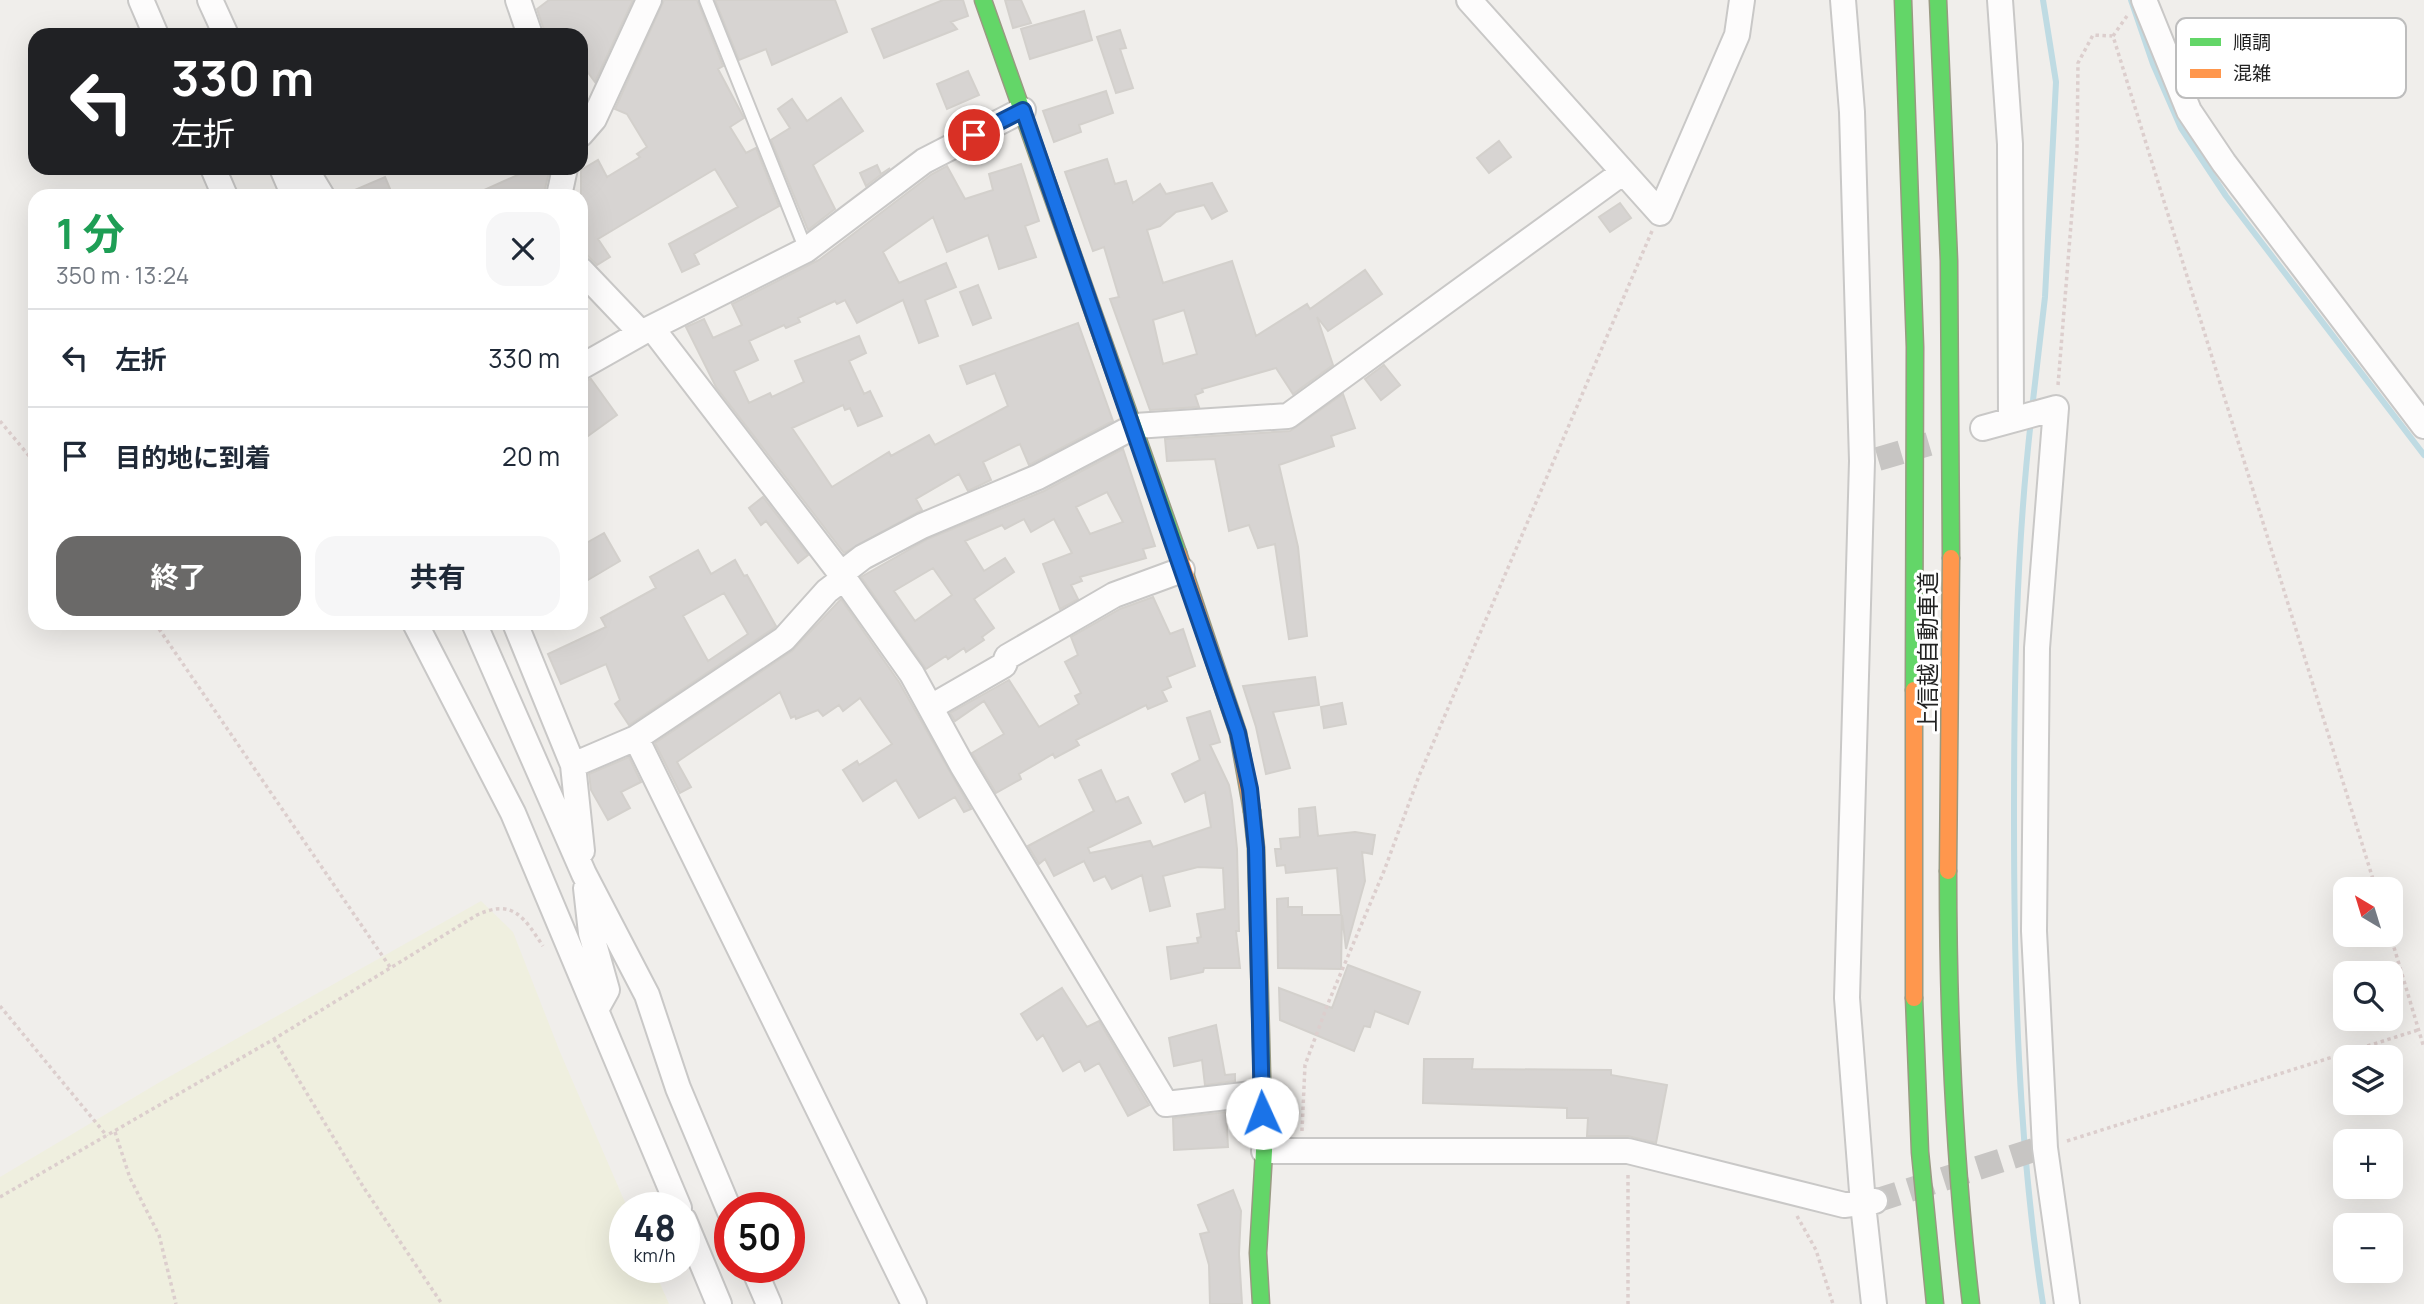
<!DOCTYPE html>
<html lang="ja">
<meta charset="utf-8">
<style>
:root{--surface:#fff;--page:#f6f6f7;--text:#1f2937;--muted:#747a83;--line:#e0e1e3;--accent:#6a6968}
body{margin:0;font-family:Manrope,"Noto Sans JP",sans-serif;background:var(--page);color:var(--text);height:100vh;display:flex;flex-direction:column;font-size:26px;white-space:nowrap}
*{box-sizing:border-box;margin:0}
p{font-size:23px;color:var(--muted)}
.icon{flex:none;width:38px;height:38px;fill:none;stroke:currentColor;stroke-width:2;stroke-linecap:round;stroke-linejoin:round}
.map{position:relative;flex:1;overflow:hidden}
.details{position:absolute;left:28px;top:189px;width:560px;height:441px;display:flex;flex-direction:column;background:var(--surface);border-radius:21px;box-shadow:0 7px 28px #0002}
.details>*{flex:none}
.top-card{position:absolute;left:28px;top:28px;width:560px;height:147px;border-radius:21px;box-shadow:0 7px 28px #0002;background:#202124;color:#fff;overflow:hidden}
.needle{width:46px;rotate:322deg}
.buttons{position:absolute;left:2333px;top:877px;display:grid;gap:14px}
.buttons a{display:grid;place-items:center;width:70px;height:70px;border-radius:14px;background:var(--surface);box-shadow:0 7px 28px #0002;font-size:35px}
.speed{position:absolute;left:609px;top:1192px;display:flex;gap:14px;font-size:35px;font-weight:700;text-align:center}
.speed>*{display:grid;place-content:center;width:91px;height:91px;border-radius:50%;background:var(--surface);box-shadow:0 7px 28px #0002;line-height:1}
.speed small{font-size:18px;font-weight:400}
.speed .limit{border:10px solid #d22;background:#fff;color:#111}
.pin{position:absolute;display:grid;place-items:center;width:60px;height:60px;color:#fff;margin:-30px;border:4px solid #fff;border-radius:50%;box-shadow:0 2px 7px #0007}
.me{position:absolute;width:77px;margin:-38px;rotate:358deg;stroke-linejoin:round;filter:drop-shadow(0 0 5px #0008)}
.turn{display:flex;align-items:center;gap:24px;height:147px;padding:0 28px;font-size:32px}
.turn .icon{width:91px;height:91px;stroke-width:2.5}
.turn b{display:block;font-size:49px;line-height:60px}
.round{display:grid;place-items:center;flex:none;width:74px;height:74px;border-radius:21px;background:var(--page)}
.headline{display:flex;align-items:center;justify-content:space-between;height:119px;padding:0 28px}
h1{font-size:42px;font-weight:700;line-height:52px;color:#1e9e55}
.primary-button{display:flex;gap:14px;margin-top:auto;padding:14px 28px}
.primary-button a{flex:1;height:80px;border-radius:21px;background:var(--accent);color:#fff;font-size:28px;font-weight:700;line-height:80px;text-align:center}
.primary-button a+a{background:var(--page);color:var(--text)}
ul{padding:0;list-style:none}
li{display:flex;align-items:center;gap:21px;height:98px;padding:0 28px;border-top:2px solid var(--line)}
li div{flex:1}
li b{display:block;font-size:26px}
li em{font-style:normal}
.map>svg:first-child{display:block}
.farmland{fill:#efefdf}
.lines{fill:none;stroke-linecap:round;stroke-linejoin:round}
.stream{stroke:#bfdbe3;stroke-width:6}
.building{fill:#d7d4d2;stroke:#d3d0cc;stroke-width:2;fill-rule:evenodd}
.street-tunnel{stroke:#c7c5c3;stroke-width:24;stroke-dasharray:24 12;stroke-linecap:butt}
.lane-casing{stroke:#c9c8c7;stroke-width:16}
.street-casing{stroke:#c9c8c7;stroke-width:28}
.fast-casing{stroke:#999a82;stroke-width:19}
.slow-casing{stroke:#999a82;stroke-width:19}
.path{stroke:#dccecd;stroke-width:3.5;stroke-dasharray:3.5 3.5;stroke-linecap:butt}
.lane{stroke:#fdfcfc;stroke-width:12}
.street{stroke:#fdfcfc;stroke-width:24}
.fast{stroke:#63d668;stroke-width:16}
.slow{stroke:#ff974d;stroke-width:16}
.route-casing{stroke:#114b97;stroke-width:18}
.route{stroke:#1a73e8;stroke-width:12}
.labels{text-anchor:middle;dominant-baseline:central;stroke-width:6;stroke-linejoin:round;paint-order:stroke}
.street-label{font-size:23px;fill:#222;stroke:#fff}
.key{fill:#fff;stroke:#bdbdbd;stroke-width:2}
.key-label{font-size:19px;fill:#222}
</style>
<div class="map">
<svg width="2424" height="1304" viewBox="0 0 2424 1304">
<rect width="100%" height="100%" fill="#f0eeeb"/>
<path class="farmland" d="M481 901 513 932 560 1052 627 1207 625 1208V1267H653L669 1304H0V1177L160 1082Z"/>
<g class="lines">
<path class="stream" d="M2131 0 2153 64 2181 128 2226 196 2424 455
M2032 409 2045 297 2056 82 2043 0
M2031 420C2016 551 2014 685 2014 817 2014 980 2018 1143 2043 1304"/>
</g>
<path class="building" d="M549 0H633L595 82 581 63V35H549L543 27 537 9Z
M664 0H697L723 66 718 69 744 118 730 127 746 153 756 148 779 206 694 254 699 264 682 272 669 244 738 207 715 169 598 239 610 257 597 265 584 252 586 250 581 223V170L598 160 607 177 640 157 637 154 647 147 627 114 615 109Z
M715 0H835L847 32 772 65 766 49 739 60Z
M943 0H963L968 16 951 22 957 29 884 58 872 29Z
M1005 0H1021L1031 23 1013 28Z
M1084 11 1092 40 1030 59 1021 29Z
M1120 30 1126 48 1120 49 1133 88 1116 93 1097 37Z
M968 71 979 95 947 109 937 84Z
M1106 91 1113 113 1079 125 1081 132 1054 142 1043 111Z
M841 98 863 131 813 165 835 209 808 230 771 140 790 128 778 109 792 99 807 121Z
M1499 141 1511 157 1489 173 1477 158Z
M1107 159 1115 184 1126 181 1133 203 1160 184 1166 194 1212 183 1227 211 1212 219 1204 205 1176 212 1160 226 1147 230 1163 283 1232 261 1256 336 1307 304 1310 309 1365 270 1382 294 1328 331 1317 317 1333 365 1293 394 1276 368 1202 389 1203 392 1195 395 1199 407 1150 410 1110 299 1119 297 1104 247 1093 251 1065 172ZM1184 310 1197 354 1163 364 1153 320Z
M1021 164 1039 221 1025 226 1036 257 999 269 988 235 947 252 933 217 883 252 899 283 946 263 956 287 925 300 938 336 919 343 903 300 857 323 845 300 837 304 835 301 798 318 800 322 786 328 784 325 749 341 758 360 734 371 749 403 770 393 772 397 804 382 795 361 859 336 866 353 849 361 864 394 870 391 882 416 858 426 850 408 845 410 843 405 792 428 832 487 889 452 891 456 929 435 935 445 1008 406 995 373 967 384 960 366 1078 323 1113 421 1029 465 1020 444 983 462 991 480 968 491 959 474 916 499 922 510 844 553 716 387 686 327 704 319 713 338 742 325 732 304 819 260 932 174 947 166 965 199 993 190 989 174Z
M877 165 881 174 890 168 866 186 860 173Z
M533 168H550L544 193 539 196H471Z
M385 177 393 196H341Z
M1620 203 1631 218 1610 232 1599 217Z
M978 285 991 318 973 325 960 292Z
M1384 365 1400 385 1381 400 1365 379Z
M591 379 617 415 581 441V382Z
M1343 394 1355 428 1331 436 1334 446 1279 465 1298 547 1307 636 1289 639 1275 544 1258 548 1249 525 1229 531 1215 459 1167 461 1165 439 1290 431Z
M1123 449 1155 546 1143 549 1146 558 1080 577 1082 581 1071 585 1078 599 1060 609 1043 564 1072 553 1054 519 1031 532 1024 519 1005 529 1002 525 965 541 984 571 1005 558 1014 572 974 599 994 628 982 637 984 640 966 652 964 648 948 659 946 656 926 669 861 577 928 539 1044 491ZM1107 492 1123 522 1090 534 1076 507ZM933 568 952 595 915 621 894 591Z
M763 497 808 555 798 563 766 521 761 525 749 508Z
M604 533 620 561 581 584V546Z
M698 550 711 574 735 560 744 576 747 575 776 626 774 628 629 725 615 704 620 700 606 664 561 684 548 654 606 627 601 618 656 588 650 577ZM724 593 748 634 708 661 683 616Z
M1153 597 1170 634 1183 629 1195 666 1167 677 1171 687 1162 691 1167 701 1148 709 1146 705 1076 740 1079 745 1055 758 1053 754 1019 774 1021 779 996 793 972 753 1004 734 984 701 955 721 950 713 1009 680 1039 727 1079 704 1075 696 1081 693 1065 662 1078 655 1071 637 1120 609Z
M841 599 899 682 971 809 964 812 955 797 919 818 896 780 863 801 843 770 857 761 859 765 892 744 860 698 843 711 839 705 823 716 818 710 796 719 795 716 791 718 780 692 677 762 691 787 680 793 655 743 792 651Z
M1315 677 1319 705 1273 712 1290 768 1266 774 1256 727 1243 686Z
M1342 703 1346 724 1324 728 1321 707Z
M1210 711 1220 742 1210 745 1229 785 1232 801 1237 849 1239 931H1236L1240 968H1204L1203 972 1171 979 1167 947 1198 943 1197 938 1201 937 1197 914 1225 909 1223 868 1198 867 1163 876 1170 906 1150 911 1142 875 1112 889 1105 876 1094 881 1084 861 1054 876 1045 859 1039 864 1028 846 1094 811 1079 780 1101 770 1116 802 1128 797 1141 823 1088 848 1090 853 1150 841 1153 847 1211 827 1205 792 1185 802 1172 774 1200 760 1187 718Z
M629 757 641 782 621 792 630 808 608 820 591 790 589 774Z
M1315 807 1318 836 1355 832 1375 835 1372 854 1362 852 1365 881 1346 949 1342 915 1341 969 1278 968 1277 899 1288 898V907H1302V915H1341L1337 868 1286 873 1285 865 1277 866 1275 849H1281L1280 839 1300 837 1299 809Z
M1348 965 1420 992 1408 1024 1375 1011 1370 1027 1364 1026 1354 1051 1280 1020 1279 988 1332 1008Z
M1062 988 1087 1027 1099 1021 1149 1105 1128 1116 1099 1063 1085 1071 1080 1061 1063 1071 1043 1035 1037 1040 1021 1014Z
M1216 1025 1225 1075 1235 1074V1081L1205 1085 1202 1060 1174 1066 1169 1038Z
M1424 1059H1473L1472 1069 1611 1070V1075L1667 1085 1656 1143 1628 1136H1587L1588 1118H1567V1108L1423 1103Z
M1226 1112 1228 1147 1174 1150 1173 1118Z
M1233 1190 1241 1211 1239 1254 1242 1304H1210L1209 1265 1200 1234 1209 1232 1198 1205Z"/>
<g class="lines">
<path class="street-tunnel" d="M1878 459 1929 444
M1875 1201 2034 1150"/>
<g class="lane-casing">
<path id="lane" d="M706 0 806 250"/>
</g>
<g class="street-casing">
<path id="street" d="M141 0 156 35
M210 0 226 35
M518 0 530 35
M1469 0 1660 213 1737 35 1742 0
M1843 0 1852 112 1862 461 1847 998 1863 1204 1874 1304
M2000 0 2010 144 2011 420
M2144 0 2189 111 2224 163 2424 426
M581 134 594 119 649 0
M213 168 225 196
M282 168 294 196
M305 168 322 196
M559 196 565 168
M581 270 641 333 806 250 924 161 1023 110
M652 328 841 574 912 674 962 765 1166 1104 1261 1093
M581 367 641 333
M1983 428 2056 408 2037 648 2034 931 2045 1148 2067 1304
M841 574 863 557 922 526 1038 477 1135 426 1288 416 1622 173
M415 623 513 813 679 1208
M474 623 584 874 647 995 678 1088 730 1212
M515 623 573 765
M931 707 1004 665 1007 657 1114 595 1182 570
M636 738 914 1304
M582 851 573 765 636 738 784 639 827 591 844 578
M586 888 591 933 607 990 597 1008
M1264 1151H1628L1844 1205 1875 1201
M684 1220 719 1304
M753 1267 769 1304"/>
</g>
<g class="fast-casing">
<path id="fast" d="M983 0 1178 553
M1903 0 1915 347 1914 690
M1938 0 1949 261 1951 558
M1252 811 1256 848 1264 1151 1258 1253 1261 1304
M1948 871C1948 1016 1954 1160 1971 1304
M1914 998 1920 1152 1935 1304"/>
</g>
<g class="slow-casing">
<path id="slow" d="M1178 553 1238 733 1252 811
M1948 871 1951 558
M1914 998V690"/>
</g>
<path class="path" d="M2127 16 2113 36 2376 889
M2058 385 2077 150 2078 63 2093 35 2112 36
M0 421 35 463
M155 623 390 967
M2390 934 2424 1048
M0 1006 107 1136
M274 1039 364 1188 442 1304
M1302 1131 1305 1065 1329 1001 1384 871 1419 776 1652 231
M115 1132 130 1178 159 1235 176 1304
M2067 1141 2418 1030
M1628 1175V1304
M0 1197 274 1039 477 915C514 898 524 918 543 946
M1797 1216 1816 1250 1833 1304"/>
<use href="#lane" class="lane"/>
<use href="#street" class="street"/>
<use href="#fast" class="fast"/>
<use href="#slow" class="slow"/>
</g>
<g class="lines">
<g class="route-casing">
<path id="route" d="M974 135 1023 110 1238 733 1250 789 1256 848 1262 1113"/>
</g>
<use href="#route" class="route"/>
</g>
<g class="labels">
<g class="street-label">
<text transform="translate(1927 652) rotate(-90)">上信越自動車道</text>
</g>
</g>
<rect x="2176" y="18" width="230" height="80" rx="10" class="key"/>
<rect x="2190" y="38" width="31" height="8" fill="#63d668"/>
<rect x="2190" y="69" width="31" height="9" fill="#ff974d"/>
<g class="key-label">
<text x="2233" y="49">順調</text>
<text x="2233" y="80">混雑</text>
</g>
</svg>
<div class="buttons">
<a><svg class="needle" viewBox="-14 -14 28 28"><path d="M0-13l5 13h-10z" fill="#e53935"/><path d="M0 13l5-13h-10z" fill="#747a83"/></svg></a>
<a><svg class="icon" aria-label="search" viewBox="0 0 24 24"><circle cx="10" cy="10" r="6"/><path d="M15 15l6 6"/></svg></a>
<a><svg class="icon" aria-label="layers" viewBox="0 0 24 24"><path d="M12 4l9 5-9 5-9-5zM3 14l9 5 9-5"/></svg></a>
<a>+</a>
<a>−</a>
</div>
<div class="speed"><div>48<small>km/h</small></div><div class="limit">50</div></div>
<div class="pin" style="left:974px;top:135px;background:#d93025"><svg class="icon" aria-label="arrive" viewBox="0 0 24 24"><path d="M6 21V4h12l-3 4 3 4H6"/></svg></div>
<svg class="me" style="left:1262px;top:1113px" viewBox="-20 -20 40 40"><circle r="19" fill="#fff"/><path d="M0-13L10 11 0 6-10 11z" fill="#1a73e8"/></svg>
<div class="top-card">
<div class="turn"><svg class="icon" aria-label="left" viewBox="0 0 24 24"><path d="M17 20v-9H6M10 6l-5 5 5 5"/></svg><div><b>330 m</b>左折</div></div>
</div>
<section class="details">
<div class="headline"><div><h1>1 分</h1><p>350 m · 13:24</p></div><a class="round"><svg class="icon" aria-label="close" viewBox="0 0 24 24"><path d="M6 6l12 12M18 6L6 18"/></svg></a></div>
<ul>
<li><svg class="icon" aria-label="left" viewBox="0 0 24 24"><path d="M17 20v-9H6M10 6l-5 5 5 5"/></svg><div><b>左折</b></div><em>330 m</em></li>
<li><svg class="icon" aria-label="arrive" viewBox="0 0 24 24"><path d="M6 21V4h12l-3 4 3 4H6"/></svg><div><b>目的地に到着</b></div><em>20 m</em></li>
</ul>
<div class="primary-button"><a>終了</a><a>共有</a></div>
</section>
</div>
